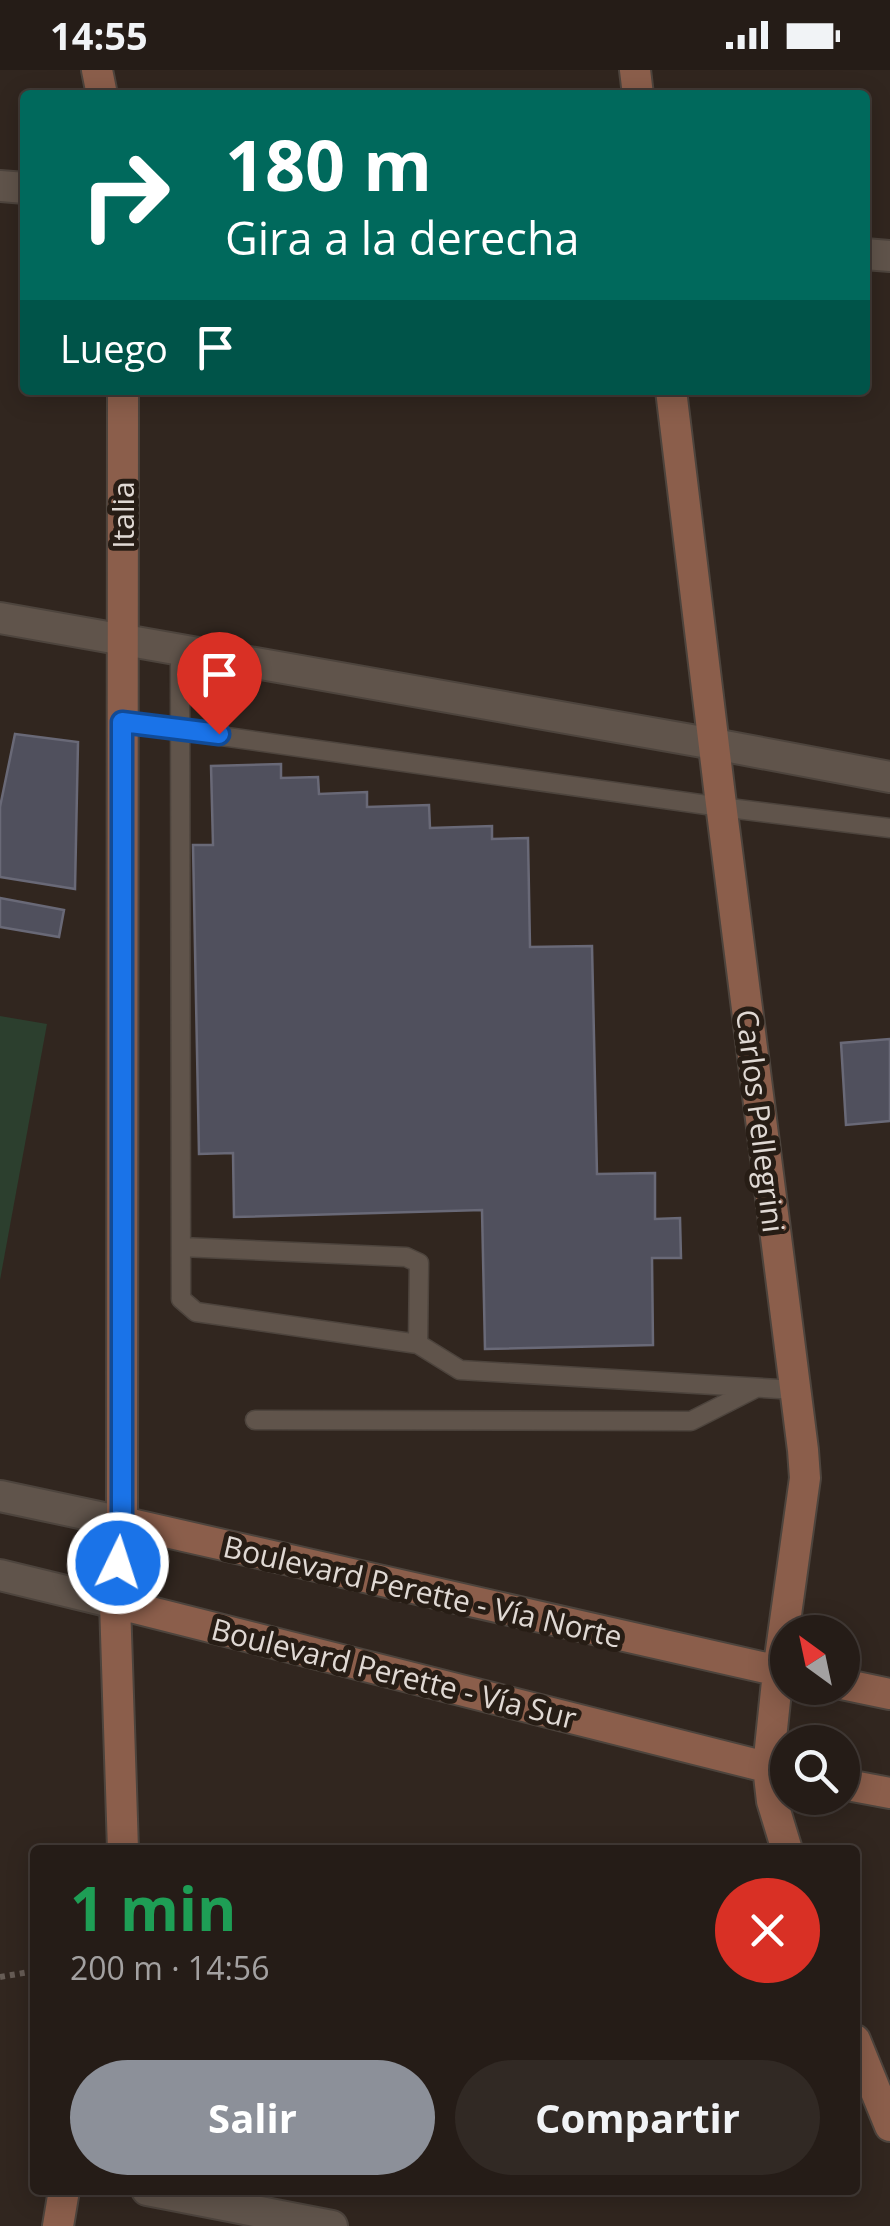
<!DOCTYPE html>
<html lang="es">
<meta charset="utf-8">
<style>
:root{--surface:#251c17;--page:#312924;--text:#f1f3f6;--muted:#a3a1a1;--line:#423a36;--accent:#8c9099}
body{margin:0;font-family:"Open Sans",sans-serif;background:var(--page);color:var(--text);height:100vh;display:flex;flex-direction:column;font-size:38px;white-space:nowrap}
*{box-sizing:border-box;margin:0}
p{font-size:32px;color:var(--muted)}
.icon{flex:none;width:55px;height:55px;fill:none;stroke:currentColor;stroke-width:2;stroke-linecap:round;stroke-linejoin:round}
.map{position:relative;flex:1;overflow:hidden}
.drawer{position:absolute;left:30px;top:1775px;width:830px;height:350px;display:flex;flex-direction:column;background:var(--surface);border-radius:10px;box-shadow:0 5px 25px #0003,0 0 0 2px var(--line)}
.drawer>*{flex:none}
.hud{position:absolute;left:20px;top:20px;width:850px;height:305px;border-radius:10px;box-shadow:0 5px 25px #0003,0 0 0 2px var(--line);background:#00695c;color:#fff;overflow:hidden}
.needle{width:65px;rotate:327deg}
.fabs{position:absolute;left:770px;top:1545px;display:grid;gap:20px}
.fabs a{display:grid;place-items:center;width:90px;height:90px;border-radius:50%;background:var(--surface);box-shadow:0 5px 25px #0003,0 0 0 2px var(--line);font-size:50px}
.pin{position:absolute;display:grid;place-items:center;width:85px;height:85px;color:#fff;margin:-102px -42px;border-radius:50% 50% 50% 0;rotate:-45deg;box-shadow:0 0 10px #0007}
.pin .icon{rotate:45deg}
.me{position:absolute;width:110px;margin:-55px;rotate:4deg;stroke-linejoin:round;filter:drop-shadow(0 0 8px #0008)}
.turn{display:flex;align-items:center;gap:35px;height:210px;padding:0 40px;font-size:45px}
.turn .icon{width:130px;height:130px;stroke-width:2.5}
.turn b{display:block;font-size:70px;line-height:85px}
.then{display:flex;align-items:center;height:95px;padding:0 40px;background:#0003;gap:20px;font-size:38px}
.round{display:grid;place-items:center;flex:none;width:105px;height:105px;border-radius:52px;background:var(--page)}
.summary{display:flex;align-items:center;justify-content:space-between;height:170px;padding:0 40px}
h1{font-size:60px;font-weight:700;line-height:75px;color:#1e9e55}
.button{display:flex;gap:20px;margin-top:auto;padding:20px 40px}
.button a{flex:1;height:115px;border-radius:60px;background:var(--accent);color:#fff;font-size:40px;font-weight:700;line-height:115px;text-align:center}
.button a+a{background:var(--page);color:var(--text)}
.status{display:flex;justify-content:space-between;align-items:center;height:70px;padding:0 50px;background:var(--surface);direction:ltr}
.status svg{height:28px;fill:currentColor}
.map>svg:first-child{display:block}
.green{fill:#2c3f2e}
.building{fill:#50505d;stroke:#696977;stroke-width:2.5}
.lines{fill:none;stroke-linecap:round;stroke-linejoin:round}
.lane-casing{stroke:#4d443d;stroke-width:21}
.street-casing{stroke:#4d443d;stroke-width:34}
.secondary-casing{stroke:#4d443d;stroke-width:34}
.path{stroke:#665c55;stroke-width:6;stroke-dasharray:5 5;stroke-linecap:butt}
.lane{stroke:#60544b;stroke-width:18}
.street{stroke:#60544b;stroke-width:30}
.secondary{stroke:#8b5e4b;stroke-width:30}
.route-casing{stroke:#114b97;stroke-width:25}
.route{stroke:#1a73e8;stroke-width:18}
.labels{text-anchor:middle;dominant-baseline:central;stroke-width:10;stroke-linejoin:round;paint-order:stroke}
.street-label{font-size:30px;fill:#e0d9d4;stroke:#271d15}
</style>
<div class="status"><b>14:55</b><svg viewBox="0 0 49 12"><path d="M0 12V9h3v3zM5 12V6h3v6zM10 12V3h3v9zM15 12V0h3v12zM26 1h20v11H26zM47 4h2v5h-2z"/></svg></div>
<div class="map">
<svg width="890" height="2156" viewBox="0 0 890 2156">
<rect width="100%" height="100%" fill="#31261f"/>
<path class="green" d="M0 946 47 954 0 1210Z"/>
<path class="building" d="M15 664 78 672 75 819 0 807V737Z
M281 694V708L318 707 319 724 367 722V737L429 735 430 758 492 756V769L528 768 530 877 592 876 597 1104 655 1103V1149L680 1148 681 1188H652L653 1275 485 1279 482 1140 234 1147 233 1083 199 1084 193 775H213L211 696Z
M0 828 64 840 59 867 0 857Z
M890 969V1051L846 1055 841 973Z"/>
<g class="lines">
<g class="lane-casing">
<path id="lane" d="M180 579 181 1229 196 1242 418 1274 460 1300 796 1320
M122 652 721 737 890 758
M181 1177 406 1187 419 1193 418 1274
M255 1350 691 1351 756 1318"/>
</g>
<g class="street-casing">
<path id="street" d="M0 116 25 118
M865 184 890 186
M0 548 714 674 890 707
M0 1426 122 1452
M0 1505 115 1533
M147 2120 332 2156"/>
</g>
<g class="secondary-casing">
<path id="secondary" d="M97 0 102 25
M635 0 638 25
M123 320 122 1452 115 1533 123 1780
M671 320 720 726 803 1380 805 1408 778 1602 768 1697 772 1731 787 1780
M122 1452 788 1603
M115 1533 786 1702
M842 1614 890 1624
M842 1714 890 1723
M855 1970 890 2056
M58 2156 64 2120"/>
</g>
<path class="path" d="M0 1907 35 1901"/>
<use href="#lane" class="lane"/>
<use href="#street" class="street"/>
<use href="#secondary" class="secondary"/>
</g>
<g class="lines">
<g class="route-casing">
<path id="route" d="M118 1493 122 1452V652L219 664"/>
</g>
<use href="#route" class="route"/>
</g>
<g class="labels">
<g class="street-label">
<text transform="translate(122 445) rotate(-90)">Italia</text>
<text transform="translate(761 1051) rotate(83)">Carlos Pellegrini</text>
<text transform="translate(423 1521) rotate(13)">Boulevard Perette - Vía Norte</text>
<text transform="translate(394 1603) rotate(14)">Boulevard Perette - Vía Sur</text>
</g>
</g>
</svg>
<div class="fabs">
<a><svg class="needle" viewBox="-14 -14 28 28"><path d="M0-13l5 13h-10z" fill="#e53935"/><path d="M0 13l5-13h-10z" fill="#a3a1a1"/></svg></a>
<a><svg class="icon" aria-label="search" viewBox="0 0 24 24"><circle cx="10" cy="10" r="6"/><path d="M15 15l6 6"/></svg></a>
</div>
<div class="pin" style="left:219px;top:664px;background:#d93025"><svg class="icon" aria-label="arrive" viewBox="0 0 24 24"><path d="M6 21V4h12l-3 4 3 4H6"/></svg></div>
<svg class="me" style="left:118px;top:1493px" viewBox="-20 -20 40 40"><circle r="17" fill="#1a73e8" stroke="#fff" stroke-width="3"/><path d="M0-11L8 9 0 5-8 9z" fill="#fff"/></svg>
<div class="hud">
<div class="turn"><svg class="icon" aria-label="right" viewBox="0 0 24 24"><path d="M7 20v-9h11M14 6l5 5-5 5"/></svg><div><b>180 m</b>Gira a la derecha</div></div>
<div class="then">Luego<svg class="icon" aria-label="arrive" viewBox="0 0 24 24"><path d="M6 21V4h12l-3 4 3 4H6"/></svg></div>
</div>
<section class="drawer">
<div class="summary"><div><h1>1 min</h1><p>200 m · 14:56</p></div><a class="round" style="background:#d93025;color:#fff"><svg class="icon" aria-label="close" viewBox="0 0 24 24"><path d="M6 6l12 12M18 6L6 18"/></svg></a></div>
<div class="button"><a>Salir</a><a>Compartir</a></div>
</section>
</div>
